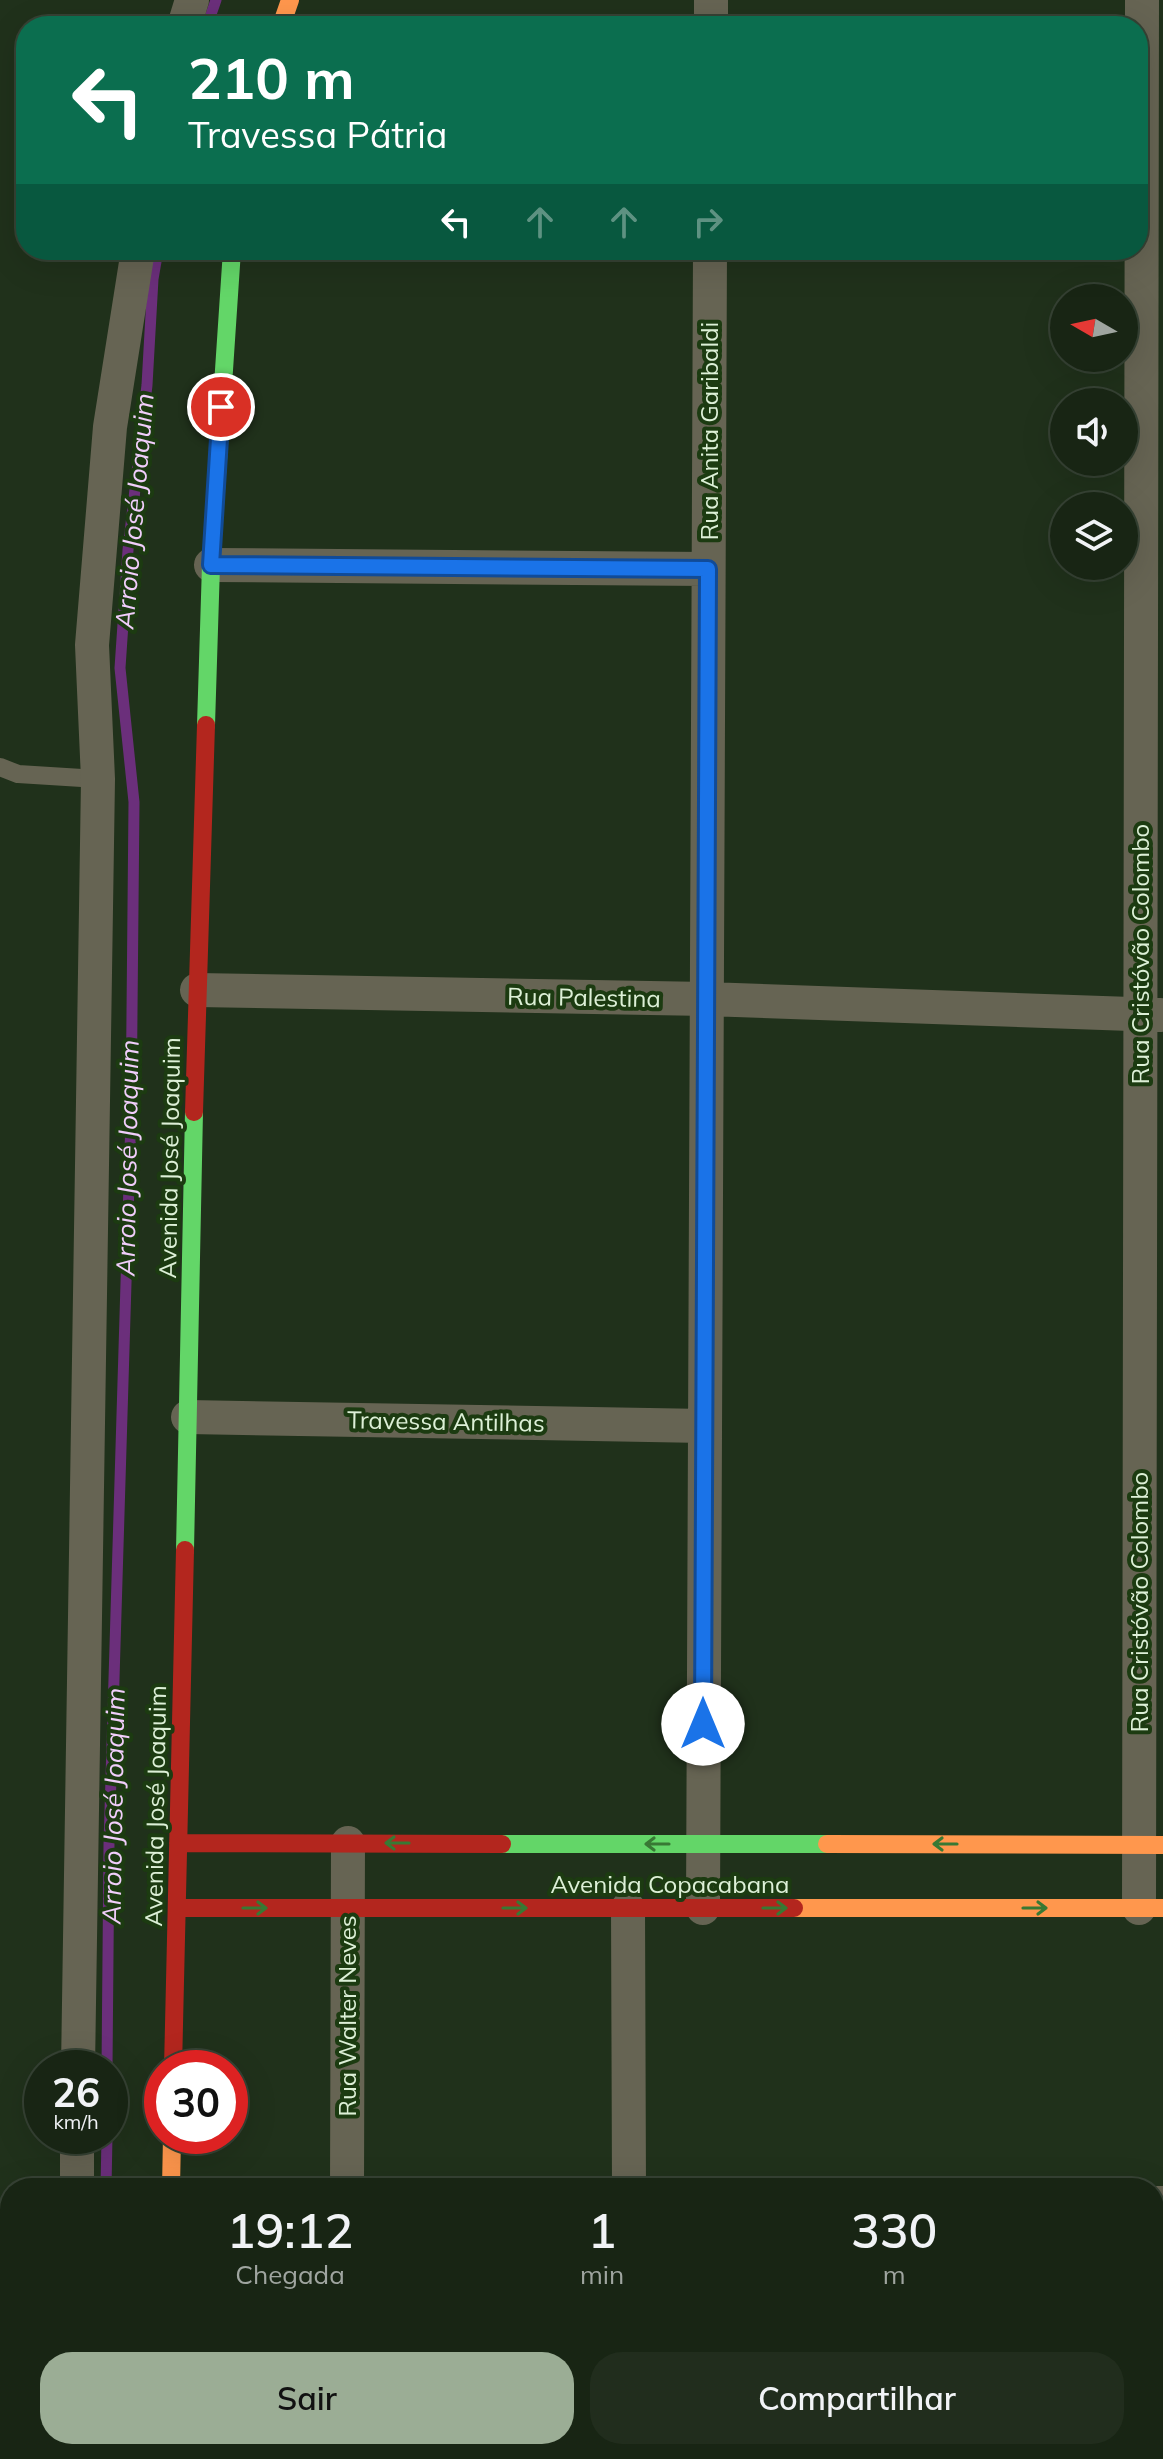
<!DOCTYPE html>
<html lang="pt">
<meta charset="utf-8">
<style>
:root{--surface:#182514;--page:#212d1d;--text:#f1f3f6;--muted:#9fa5a0;--line:#364234;--accent:#9bad95}
body{margin:0;font-family:Mulish,sans-serif;background:var(--page);color:var(--text);height:100vh;display:flex;flex-direction:column;font-size:30px;white-space:nowrap}
*{box-sizing:border-box;margin:0}
p{font-size:26px;color:var(--muted)}
.icon{flex:none;width:44px;height:44px;fill:none;stroke:currentColor;stroke-width:2;stroke-linecap:round;stroke-linejoin:round}
.map{position:relative;flex:1;overflow:hidden}
.side{position:absolute;left:0px;top:2178px;width:1164px;height:282px;display:flex;flex-direction:column;background:var(--surface);border-radius:32px 32px 0 0;box-shadow:0 8px 32px #0002,0 0 0 2px var(--line)}
.side>*{flex:none}
.banner{position:absolute;left:16px;top:16px;width:1132px;height:244px;border-radius:32px;box-shadow:0 8px 32px #0002,0 0 0 2px var(--line);background:#0b6e4f;color:#fff;overflow:hidden}
.needle{width:52px;rotate:279deg}
.controls{position:absolute;left:1050px;top:284px;display:grid;gap:16px}
.controls a{display:grid;place-items:center;width:88px;height:88px;border-radius:50%;background:var(--surface);box-shadow:0 8px 32px #0002,0 0 0 2px var(--line);font-size:40px}
.speed{position:absolute;left:24px;top:2050px;display:flex;gap:16px;font-size:40px;font-weight:700;text-align:center}
.speed>*{display:grid;place-content:center;width:104px;height:104px;border-radius:50%;background:var(--surface);box-shadow:0 8px 32px #0002,0 0 0 2px var(--line);line-height:1}
.speed small{font-size:20px;font-weight:400}
.speed .limit{border:12px solid #d22;background:#fff;color:#111}
.pin{position:absolute;display:grid;place-items:center;width:68px;height:68px;color:#fff;margin:-34px;border:4px solid #fff;border-radius:50%;box-shadow:0 2px 8px #0007}
.me{position:absolute;width:88px;margin:-44px;rotate:0deg;stroke-linejoin:round;filter:drop-shadow(0 0 6px #0008)}
.turn{display:flex;align-items:center;gap:28px;height:168px;padding:0 40px;font-size:36px}
.turn .icon{width:104px;height:104px;stroke-width:2.5}
.turn b{display:block;font-size:56px;line-height:68px}
.lanes{display:flex;align-items:center;height:76px;padding:0 40px;background:#0003;justify-content:center;gap:40px;direction:ltr}
.lanes .off{opacity:.35}
.eta{display:flex;justify-content:space-evenly;align-items:center;height:136px;text-align:center}
.eta b{font-size:48px;font-weight:600;line-height:56px}
.primary-button{display:flex;gap:16px;margin-top:auto;padding:16px 40px}
.primary-button a{flex:1;height:92px;border-radius:32px;background:var(--accent);color:#111;font-size:32px;font-weight:600;line-height:92px;text-align:center}
.primary-button a+a{background:var(--page);color:var(--text)}
.map>svg:first-child{display:block}
.park{fill:url(#park-dots)}
.lines{fill:none;stroke-linecap:round;stroke-linejoin:round}
.stream{stroke:#6b2f7b;stroke-width:11}
.lane{stroke:#666453;stroke-width:18}
.street{stroke:#666453;stroke-width:34}
.fast{stroke:#63d668;stroke-width:18}
.slow{stroke:#ff974d;stroke-width:18}
.jam{stroke:#b3261e;stroke-width:18}
.oneway{stroke:#387934}
.route-casing{stroke:#114b97;stroke-width:20}
.route{stroke:#1a73e8;stroke-width:14}
.labels{text-anchor:middle;dominant-baseline:central;stroke-width:8;stroke-linejoin:round;paint-order:stroke}
.street-label{font-size:24px;fill:#ddf0d7;stroke:#1c3b11}
.water-label{font-size:26px;font-style:italic;fill:#f1cefb;stroke:#1c3b11}
</style>
<div class="map">
<svg width="1163" height="2459" viewBox="0 0 1163 2459">
<defs>
<pattern id="park-dots" width="8" height="8" patternUnits="userSpaceOnUse" patternTransform="scale(2)"><rect width="8" height="8" fill="#246105"/><path d="M2 2h.1M6 6h.1" fill="none" stroke="#437829" stroke-width="1.8" stroke-linecap="round"/></pattern>
</defs>
<rect width="100%" height="100%" fill="#20311b"/>
<path class="park" d="M1154 2203H1163V2420H1154Z"/>
<g class="lines">
<path class="stream" d="M207 26 216 0
M107 2068 109 1844 131 1118 134 802 120 668 128 550 147 385 153 279 158 250
M106 2188 107 2136
M100 2459V2450"/>
<path class="lane" d="M0 767 18 774 98 779
M0 2239 10 2241"/>
<path class="street" d="M184 26 192 0
M711 26V0
M211 565 708 569
M197 990 707 999 1160 1015
M188 1417 705 1426
M628 1908 629 2188
M703 1908 710 250
M1139 1908 1142 0
M78 2068 98 779 92 645 110 427 138 250
M77 2188V2136
M347 2188 348 1843
M1154 2203H1163
M1154 2420H1163
M634 2450V2459
M64 2459 65 2450
M347 2459V2450"/>
<path class="fast" d="M206 725 211 565 232 250
M185 1550 194 1112
M502 1844H827
M165 2450V2459"/>
<path class="slow" d="M281 26 290 0
M827 1844 1163 1845
M794 1908H1163
M171 2188 172 2136"/>
<path class="jam" d="M194 1112 206 725
M178 1843 502 1844
M177 1908H794
M173 2068 185 1550"/>
</g>
<defs><path id="oneway-shaft" d="M-6 0H5M1.5-3L5.5 0L1.5 3" fill="none" stroke-width="1.6" stroke-linecap="round" stroke-linejoin="round" transform="scale(2)"/></defs>
<g class="oneway">
<use href="#oneway-shaft" transform="translate(397 1843) rotate(-180)"/>
<use href="#oneway-shaft" transform="translate(657 1844) rotate(-180)"/>
<use href="#oneway-shaft" transform="translate(945 1844) rotate(-180)"/>
<use href="#oneway-shaft" transform="translate(255 1908)"/>
<use href="#oneway-shaft" transform="translate(515 1908)"/>
<use href="#oneway-shaft" transform="translate(775 1908)"/>
<use href="#oneway-shaft" transform="translate(1035 1908)"/>
</g>
<g class="lines">
<g class="route-casing">
<path id="route" d="M221 407 211 565 708 569 703 1724"/>
</g>
<use href="#route" class="route"/>
</g>
<g class="labels">
<g class="street-label">
<text transform="translate(709 431) rotate(-90)">Rua Anita Garibaldi</text>
<text transform="translate(1140 954) rotate(-90)">Rua Cristóvão Colombo</text>
<text transform="translate(584 997) rotate(1)">Rua Palestina</text>
<text transform="translate(169 1158) rotate(-89)">Avenida José Joaquim</text>
<text transform="translate(446 1421) rotate(1)">Travessa Antilhas</text>
<text transform="translate(1139 1602) rotate(-90)">Rua Cristóvão Colombo</text>
<text transform="translate(155 1806) rotate(-89)">Avenida José Joaquim</text>
<text x="670" y="1884">Avenida Copacabana</text>
<text transform="translate(347 2016) rotate(-90)">Rua Walter Neves</text>
</g>
<g class="water-label">
<text transform="translate(134 511) rotate(-85)">Arroio José Joaquim</text>
<text transform="translate(127 1158) rotate(-89)">Arroio José Joaquim</text>
<text transform="translate(113 1806) rotate(-89)">Arroio José Joaquim</text>
</g>
</g>
</svg>
<div class="controls">
<a><svg class="needle" viewBox="-14 -14 28 28"><path d="M0-13l5 13h-10z" fill="#e53935"/><path d="M0 13l5-13h-10z" fill="#9fa5a0"/></svg></a>
<a><svg class="icon" aria-label="sound" viewBox="0 0 24 24"><path d="M4 9h4l5-4v14l-5-4H4zM17 9q2 3 0 6"/></svg></a>
<a><svg class="icon" aria-label="layers" viewBox="0 0 24 24"><path d="M12 4l9 5-9 5-9-5zM3 14l9 5 9-5"/></svg></a>
</div>
<div class="speed"><div>26<small>km/h</small></div><div class="limit">30</div></div>
<div class="pin" style="left:221px;top:407px;background:#d93025"><svg class="icon" aria-label="arrive" viewBox="0 0 24 24"><path d="M6 21V4h12l-3 4 3 4H6"/></svg></div>
<svg class="me" style="left:703px;top:1724px" viewBox="-20 -20 40 40"><circle r="19" fill="#fff"/><path d="M0-13L10 11 0 6-10 11z" fill="#1a73e8"/></svg>
<div class="banner">
<div class="turn"><svg class="icon" aria-label="left" viewBox="0 0 24 24"><path d="M17 20v-9H6M10 6l-5 5 5 5"/></svg><div><b>210 m</b>Travessa Pátria</div></div>
<div class="lanes"><svg class="icon" aria-label="left" viewBox="0 0 24 24"><path d="M17 20v-9H6M10 6l-5 5 5 5"/></svg><svg class="icon off" aria-label="ahead" viewBox="0 0 24 24"><path d="M12 20V5M6 11l6-6 6 6"/></svg><svg class="icon off" aria-label="ahead" viewBox="0 0 24 24"><path d="M12 20V5M6 11l6-6 6 6"/></svg><svg class="icon off" aria-label="right" viewBox="0 0 24 24"><path d="M7 20v-9h11M14 6l5 5-5 5"/></svg></div>
</div>
<section class="side">
<div class="eta">
<div><b>19:12</b><p>Chegada</p></div>
<div><b>1</b><p>min</p></div>
<div><b>330</b><p>m</p></div>
</div>
<div class="primary-button"><a>Sair</a><a>Compartilhar</a></div>
</section>
</div>
